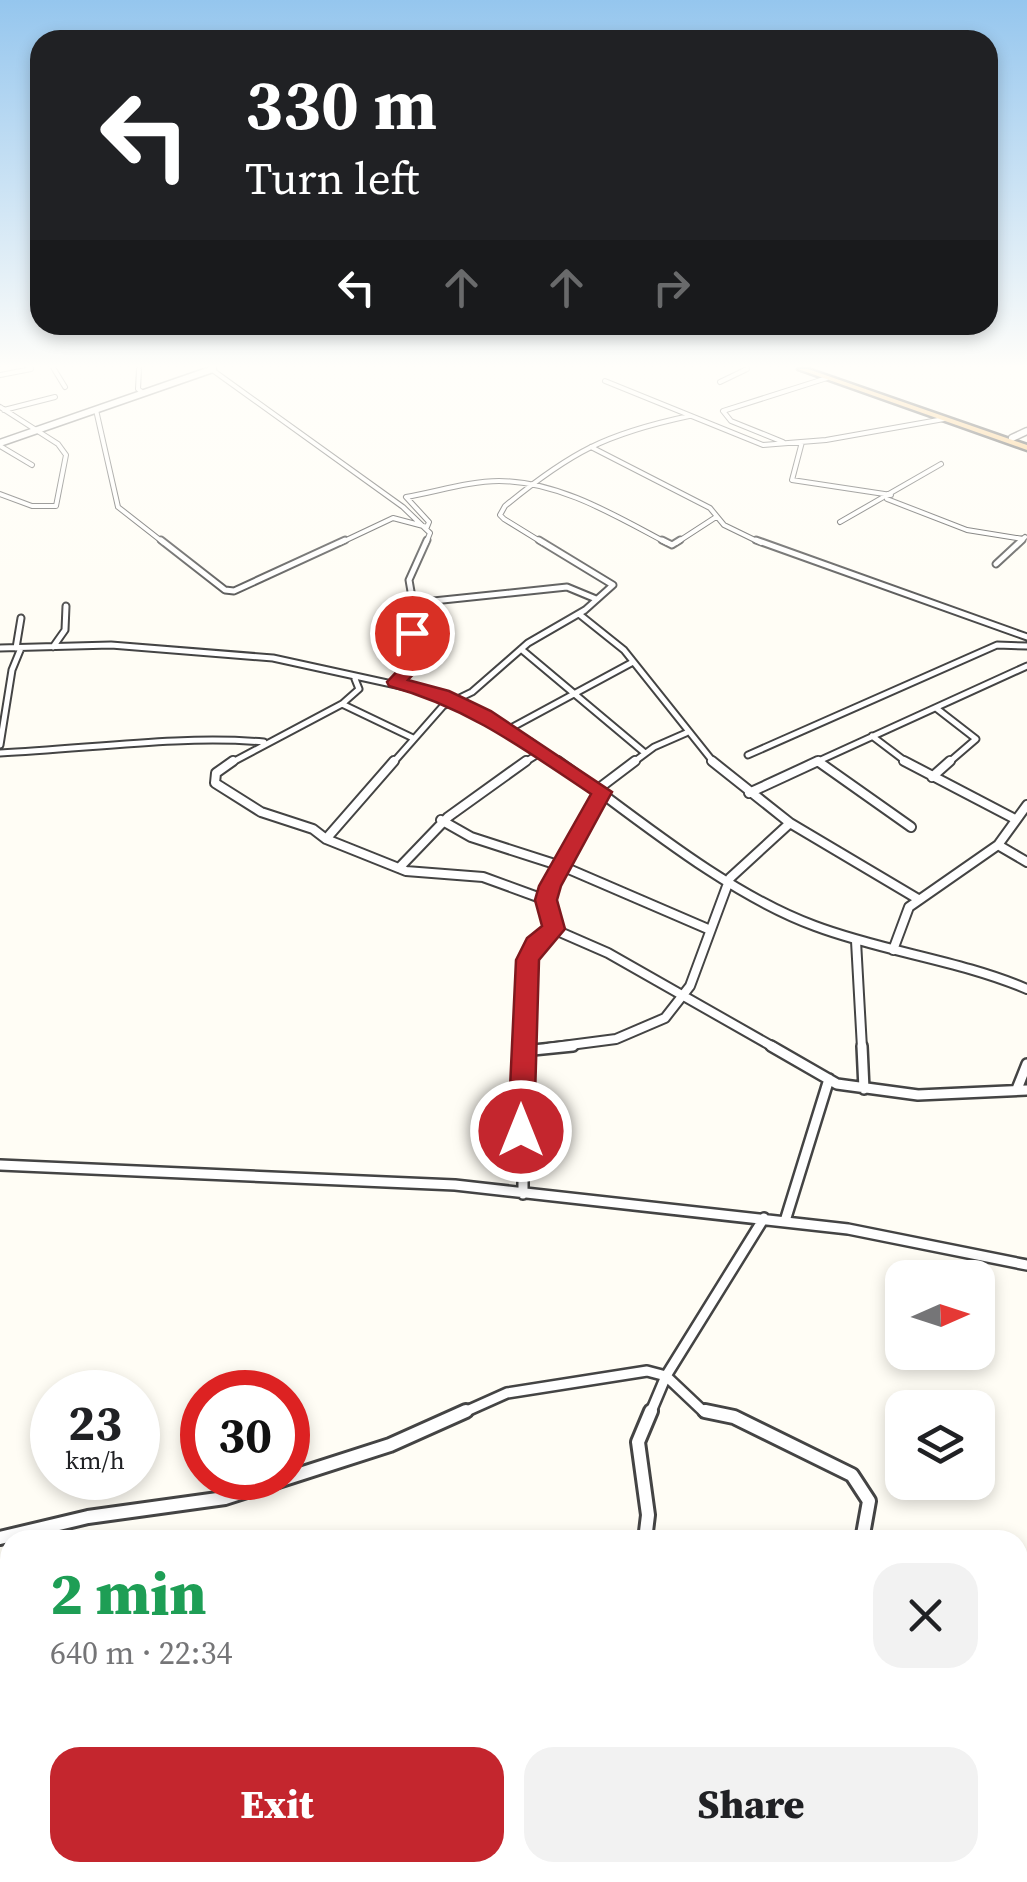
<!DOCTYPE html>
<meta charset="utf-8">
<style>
:root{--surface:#fff;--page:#f2f2f2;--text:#202124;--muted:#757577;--accent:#c4262e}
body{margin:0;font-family:"Source Serif 4",serif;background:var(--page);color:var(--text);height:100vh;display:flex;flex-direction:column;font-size:38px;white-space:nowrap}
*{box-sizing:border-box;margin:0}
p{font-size:32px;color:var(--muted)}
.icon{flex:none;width:55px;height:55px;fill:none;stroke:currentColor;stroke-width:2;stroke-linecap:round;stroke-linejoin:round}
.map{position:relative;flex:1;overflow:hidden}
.panel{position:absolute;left:0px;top:1530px;width:1028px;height:352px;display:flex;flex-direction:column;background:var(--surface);border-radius:30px 30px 0 0;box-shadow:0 5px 15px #0003}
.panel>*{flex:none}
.banner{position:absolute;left:30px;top:30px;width:968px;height:305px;border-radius:30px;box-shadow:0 5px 15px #0003;background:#202124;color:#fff;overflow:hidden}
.needle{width:65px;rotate:87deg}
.controls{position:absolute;left:885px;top:1260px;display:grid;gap:20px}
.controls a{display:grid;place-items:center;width:110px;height:110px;border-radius:20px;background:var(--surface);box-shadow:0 5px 15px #0003;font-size:50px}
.speed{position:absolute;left:30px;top:1370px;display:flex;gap:20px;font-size:50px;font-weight:700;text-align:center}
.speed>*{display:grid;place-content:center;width:130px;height:130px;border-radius:50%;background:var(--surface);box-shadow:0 5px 15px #0003;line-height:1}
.speed small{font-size:25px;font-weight:400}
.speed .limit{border:15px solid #d22;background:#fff;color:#111}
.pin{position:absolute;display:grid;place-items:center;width:85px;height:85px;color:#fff;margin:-42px;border:5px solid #fff;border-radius:50%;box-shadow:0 2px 10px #0007}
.me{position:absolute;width:110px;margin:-55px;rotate:0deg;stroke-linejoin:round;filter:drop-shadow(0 0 8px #0008)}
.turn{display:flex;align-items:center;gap:35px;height:210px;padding:0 50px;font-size:45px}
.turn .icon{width:130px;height:130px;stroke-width:2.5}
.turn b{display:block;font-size:70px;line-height:85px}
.lanes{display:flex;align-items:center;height:95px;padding:0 50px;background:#0003;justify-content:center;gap:50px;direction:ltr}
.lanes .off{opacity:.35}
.round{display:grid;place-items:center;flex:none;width:105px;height:105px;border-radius:30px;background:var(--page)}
.overview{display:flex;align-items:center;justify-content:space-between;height:170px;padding:0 50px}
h1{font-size:60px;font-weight:800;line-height:75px;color:#1e9e55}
.cta{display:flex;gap:20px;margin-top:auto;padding:20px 50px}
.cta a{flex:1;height:115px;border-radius:30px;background:var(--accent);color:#fff;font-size:40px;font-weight:800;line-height:115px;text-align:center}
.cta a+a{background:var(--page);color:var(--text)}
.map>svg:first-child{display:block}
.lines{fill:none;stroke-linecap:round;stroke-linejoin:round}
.minor-far4-casing{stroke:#444;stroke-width:6}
.minor-far3-casing{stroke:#444;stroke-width:9}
.minor-far2-casing{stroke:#444;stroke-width:12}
.minor-far1-casing{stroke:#444;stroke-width:14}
.minor-casing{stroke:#444;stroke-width:18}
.tertiary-casing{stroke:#444;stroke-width:9}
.trunk-casing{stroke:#222;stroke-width:5}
.minor-far4{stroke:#fff;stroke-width:4}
.minor-far3{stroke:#fff;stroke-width:5}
.minor-far2{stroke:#fff;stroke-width:8}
.minor-far1{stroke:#fff;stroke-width:9}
.minor{stroke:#fff;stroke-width:12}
.tertiary{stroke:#fff;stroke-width:6}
.trunk{fill:#f7bc64;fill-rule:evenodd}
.route{fill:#c4262e;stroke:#7f191e;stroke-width:2.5}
</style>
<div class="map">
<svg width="1027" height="1882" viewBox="0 0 1027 1882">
<rect width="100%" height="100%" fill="#fffdf5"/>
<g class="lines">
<g class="minor-far4-casing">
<path id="minor-far4" d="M54 369 65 387
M139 369 138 389 143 393
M211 369 403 507 430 533 426 543
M0 375 31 369
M605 381 763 445 826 440 944 419
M720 382 747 369
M0 407 58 444 66 455 56 506H32L0 494
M4 410 55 397
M96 410 118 507 164 543
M783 442 731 421 723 411 827 378
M802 442 792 480 891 495
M0 446 32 465
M591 447 710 508 724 525 761 543
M887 499 967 530 1023 539
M840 522 941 464
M427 527 429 522 406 497C436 492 469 481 499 481 559 481 616 516 667 543
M340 543 393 518 427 527
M543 543 504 519 500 515 505 506C571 452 605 434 689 416
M676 543 716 517
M1019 543 1025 537"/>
</g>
<g class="minor-far3-casing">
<path id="minor-far3" d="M161 540 225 590 234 591 345 540
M662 540 672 545 680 540
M756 540 1027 637
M996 564 1022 540
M414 603 567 587 596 599
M579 614 624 650 715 764
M53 647 65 630 66 606
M0 648 111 645 273 658 442 695 529 741 561 764
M16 648 21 618
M521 649 645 753
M396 682 408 670 402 657 417 626 409 580 427 540
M342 704 413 738
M936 708 976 739 947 764
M509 729 633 662
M872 736 909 764
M0 745 12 670 21 648
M0 753C88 749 177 735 264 742
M748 755 997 645 1027 646
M229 764 342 704 359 689 355 679
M392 764 443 706 472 692 528 643 585 610 613 585 539 540
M522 764 543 751
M631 764 654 747 686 733
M812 764 1027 666"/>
</g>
<g class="minor-far2-casing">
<path id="minor-far2" d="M233 761 216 773 215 783 261 812 313 829 326 839 406 871 483 877 546 900
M558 761C634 816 727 894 815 926 884 952 959 960 1027 989
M904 761 1015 819
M819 762 911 827
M932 777 950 761
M598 789 635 761
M749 793 818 761
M441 820 471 837 564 867 708 929
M790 823 918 899
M326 839 394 761
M998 845 1027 862
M399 868 448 817 526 761
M553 929 608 953 775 1048
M553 929 546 900 550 886 602 792
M856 941 862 1048
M893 950 909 907 998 845 1027 805
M523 1048C525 1003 516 960 553 929
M547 1048 616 1039 665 1018 690 986 730 878 790 823 712 761"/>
</g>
<g class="minor-far1-casing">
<path id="minor-far1" d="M771 1046 837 1084 918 1095 1027 1090
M862 1046 864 1089
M523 1051V1046
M1017 1089 1027 1064
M0 1165 455 1185 848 1229 1027 1265
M523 1194V1051L573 1046
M785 1221 829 1079
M460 1414 507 1393 647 1371 666 1376 764 1218
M650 1414 666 1376 703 1411 718 1414"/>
</g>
<g class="minor-casing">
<path id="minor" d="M705 1411 734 1417 852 1475 869 1501 862 1540
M0 1538 88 1517 225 1498 390 1445 466 1411
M645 1540 648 1515 638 1442 651 1411
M1018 1629H1027
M745 1872 748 1882"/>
</g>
<g class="tertiary-casing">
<path id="tertiary" d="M1012 438 1027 431
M0 443 213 369"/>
</g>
<g class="trunk-casing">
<path id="trunk" d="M798 369H808L1027 445V450Z"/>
</g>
<use href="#minor-far4" class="minor-far4"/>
<use href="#minor-far3" class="minor-far3"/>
<use href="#minor-far2" class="minor-far2"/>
<use href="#minor-far1" class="minor-far1"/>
<use href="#minor" class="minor"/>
<use href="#tertiary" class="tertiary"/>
<use href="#trunk" class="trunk"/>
</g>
<linearGradient id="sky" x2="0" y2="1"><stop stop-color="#95c6ee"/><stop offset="0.58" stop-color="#fffefa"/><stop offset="1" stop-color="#fffefa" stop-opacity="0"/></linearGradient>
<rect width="1027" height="632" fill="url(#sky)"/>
<path class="route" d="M406 629 421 633 410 657 417 670 408 680 449 691 491 711 612 792 561 886 557 900 565 929 539 960 534 1131 530 1139H512L508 1131 516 960 527 938 542 926 535 900 539 886 591 794C525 750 467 707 389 686L387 682 399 669 393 657Z"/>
</svg>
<div class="controls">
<a><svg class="needle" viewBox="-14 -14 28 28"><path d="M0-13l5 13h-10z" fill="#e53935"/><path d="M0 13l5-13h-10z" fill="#757577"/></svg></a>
<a><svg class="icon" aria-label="layers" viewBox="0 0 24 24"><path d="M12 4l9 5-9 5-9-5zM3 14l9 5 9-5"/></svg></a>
</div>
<div class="speed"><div>23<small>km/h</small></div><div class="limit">30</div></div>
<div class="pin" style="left:412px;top:633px;background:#d93025"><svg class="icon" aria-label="arrive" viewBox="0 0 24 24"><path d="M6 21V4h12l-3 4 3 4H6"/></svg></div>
<svg class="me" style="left:521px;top:1131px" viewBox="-20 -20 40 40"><circle r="17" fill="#c4262e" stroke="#fff" stroke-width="3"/><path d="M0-11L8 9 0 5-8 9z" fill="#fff"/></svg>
<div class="banner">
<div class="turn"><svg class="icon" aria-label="left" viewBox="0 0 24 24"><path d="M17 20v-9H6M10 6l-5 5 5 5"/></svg><div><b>330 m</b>Turn left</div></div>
<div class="lanes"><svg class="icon" aria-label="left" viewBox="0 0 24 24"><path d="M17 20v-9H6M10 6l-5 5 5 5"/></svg><svg class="icon off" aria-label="ahead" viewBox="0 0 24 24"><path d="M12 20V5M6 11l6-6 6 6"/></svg><svg class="icon off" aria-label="ahead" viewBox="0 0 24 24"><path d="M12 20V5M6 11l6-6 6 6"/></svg><svg class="icon off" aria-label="right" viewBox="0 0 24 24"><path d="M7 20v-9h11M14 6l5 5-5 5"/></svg></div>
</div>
<section class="panel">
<div class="overview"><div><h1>2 min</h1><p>640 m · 22:34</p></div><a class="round"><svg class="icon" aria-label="close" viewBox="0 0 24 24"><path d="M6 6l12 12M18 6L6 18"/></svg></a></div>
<div class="cta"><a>Exit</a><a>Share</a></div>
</section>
</div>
